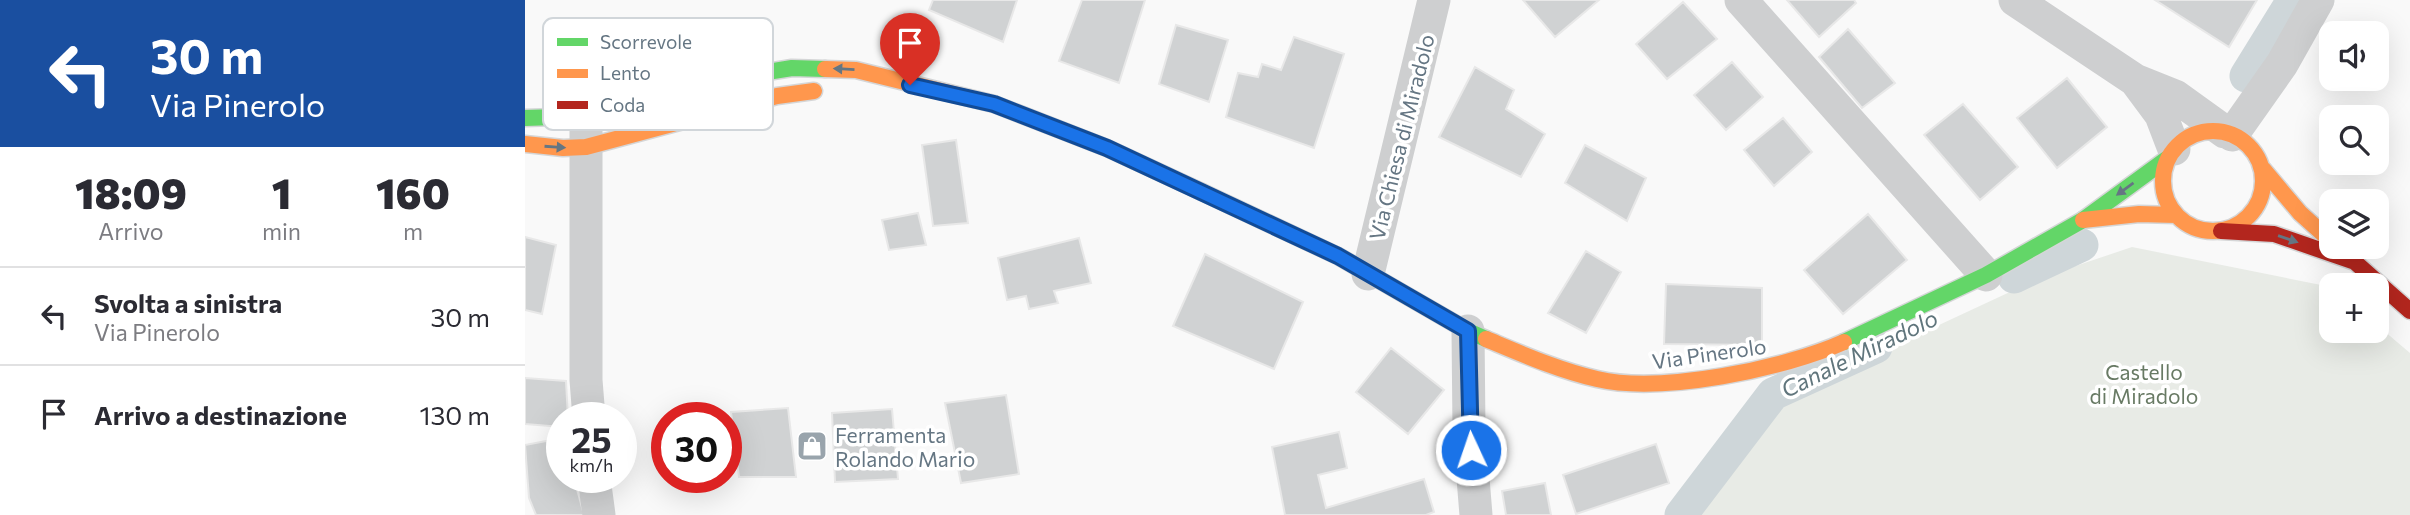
<!DOCTYPE html>
<html lang="it">
<style>
:root{--surface:#fff;--page:#f7f7f7;--text:#2b2b33;--muted:#7c7c81;--line:#e1e1e2}
body{margin:0;font-family:Commissioner,sans-serif;background:var(--page);color:var(--text);height:100vh;display:flex;flex-direction:column;font-size:26px;white-space:nowrap}
*{box-sizing:border-box;margin:0}
p{font-size:23px;color:var(--muted)}
.icon{flex:none;width:38px;height:38px;fill:none;stroke:currentColor;stroke-width:2;stroke-linecap:round;stroke-linejoin:round}
.map{position:relative;flex:1;overflow:hidden}
.details{display:flex;flex-direction:column;background:var(--surface);width:525px}
.details>*{flex:none}
.banner{background:#1a4fa0;color:#fff;overflow:hidden}
.buttons{position:absolute;left:1794px;top:21px;display:grid;gap:14px}
.buttons a{display:grid;place-items:center;width:70px;height:70px;border-radius:14px;background:var(--surface);box-shadow:0 7px 28px #0002;font-size:35px}
.speed{position:absolute;left:21px;top:402px;display:flex;gap:14px;font-size:35px;font-weight:700;text-align:center}
.speed>*{display:grid;place-content:center;width:91px;height:91px;border-radius:50%;background:var(--surface);box-shadow:0 7px 28px #0002;line-height:1}
.speed small{font-size:18px;font-weight:400}
.speed .limit{border:10px solid #d22;background:#fff;color:#111}
.pin{position:absolute;display:grid;place-items:center;width:60px;height:60px;color:#fff;margin:-72px -30px;border-radius:50% 50% 50% 0;rotate:-45deg;box-shadow:0 0 7px #0007}
.pin .icon{rotate:45deg}
.me{position:absolute;width:77px;margin:-38px;rotate:357deg;stroke-linejoin:round;filter:drop-shadow(0 0 5px #0008)}
.turn{display:flex;align-items:center;gap:24px;height:147px;padding:0 35px;font-size:32px}
.turn .icon{width:91px;height:91px;stroke-width:2.5}
.turn b{display:block;font-size:49px;line-height:60px}
.eta{display:flex;justify-content:space-evenly;align-items:center;height:119px;text-align:center}
.eta b{font-size:42px;font-weight:800;line-height:49px}
ul{padding:0;list-style:none}
li{display:flex;align-items:center;gap:21px;height:98px;padding:0 35px;border-top:2px solid var(--line)}
li div{flex:1}
li b{display:block;font-size:26px}
li em{font-style:normal}
main{display:flex;flex:1;min-height:0}
.map>svg:first-child{display:block}
.green{fill:#e8ebe6}
.lines{fill:none;stroke-linecap:round;stroke-linejoin:round}
.canal{stroke:#ced6d9;stroke-width:33}
.building{fill:#d0d2d3;stroke:#e8e8e8;stroke-width:2}
.fast-casing{stroke:#d5d6d7;stroke-width:19}
.slow-casing{stroke:#d5d6d7;stroke-width:19}
.jam-casing{stroke:#d5d6d7;stroke-width:19}
.street{stroke:#cecfd0;stroke-width:33}
.fast{stroke:#63d668;stroke-width:16}
.slow{stroke:#ff974d;stroke-width:16}
.jam{stroke:#b3261e;stroke-width:16}
.oneway{fill:#657683}
.route-casing{stroke:#114b97;stroke-width:18}
.route{stroke:#1a73e8;stroke-width:12}
.labels{text-anchor:middle;dominant-baseline:central;stroke-width:7;stroke-linejoin:round;paint-order:stroke}
.street-label{font-size:21px;fill:#657683;stroke:#fff}
.park-label{font-size:21px;fill:#687a64;stroke:#fff}
.poi-label{font-size:21px;fill:#657683;stroke:#fff;text-anchor:start}
.water-label{font-size:23px;font-style:italic;fill:#60757c;stroke:#fff}
.key{fill:#fff;stroke:#d1d6da;stroke-width:2}
.key-label{font-size:19px;fill:#657683}
</style>
<main>
<section class="details">
<div class="banner">
<div class="turn"><svg class="icon" aria-label="left" viewBox="0 0 24 24"><path d="M17 20v-9H6M10 6l-5 5 5 5"/></svg><div><b>30 m</b>Via Pinerolo</div></div>
</div>
<div class="eta">
<div><b>18:09</b><p>Arrivo</p></div>
<div><b>1</b><p>min</p></div>
<div><b>160</b><p>m</p></div>
</div>
<ul>
<li><svg class="icon" aria-label="left" viewBox="0 0 24 24"><path d="M17 20v-9H6M10 6l-5 5 5 5"/></svg><div><b>Svolta a sinistra</b><p>Via Pinerolo</p></div><em>30 m</em></li>
<li><svg class="icon" aria-label="arrive" viewBox="0 0 24 24"><path d="M6 21V4h12l-3 4 3 4H6"/></svg><div><b>Arrivo a destinazione</b></div><em>130 m</em></li>
</ul>
</section>
<div class="map">
<svg width="1885" height="515" viewBox="0 0 1885 515">
<rect width="100%" height="100%" fill="#f9f9f9"/>
<path class="green" d="M1607 247 1806 287V331H1852V325L1885 353V515H1169L1255 399 1515 278Z"/>
<g class="lines">
<path class="canal" d="M1721 76 1768 0
M1489 277 1557 245
M1156 515 1248 394 1351 347"/>
</g>
<path class="building" d="M408 0H492L478 42 404 10Z
M557 0H620L594 83 534 61Z
M998 0H1074L1030 37Z
M1262 0H1329L1331 3 1294 37Z
M1630 0H1732L1704 47Z
M1158 2 1192 39 1142 79 1111 44Z
M651 25 703 40 684 102 634 84Z
M1323 29 1370 83 1337 108 1294 57Z
M769 37 819 54 789 148 701 117 713 73 733 77 737 64 756 70Z
M1207 62 1238 97 1201 130 1169 95Z
M950 67 989 90 981 109 1020 134 996 177 914 137Z
M1542 78 1582 127 1532 168 1492 118Z
M1438 104 1493 167 1455 200 1399 135Z
M1258 118 1287 152 1249 186 1219 150Z
M431 140 443 223 408 226 397 145Z
M1060 145 1121 178 1102 221 1040 183Z
M393 213 401 245 364 250 357 220Z
M1343 214 1382 260 1318 314 1279 270Z
M0 237 31 245 17 314 0 310Z
M554 238 566 283 529 291 533 303 504 309 501 296 482 300 473 258Z
M1061 251 1096 272 1061 333 1023 313Z
M680 254 778 302 749 369 648 326Z
M1141 284 1237 288V345L1139 344Z
M866 348 919 390 883 434 831 392Z
M0 378 41 381 43 418H37V427L0 424Z
M481 395 494 474 436 483 420 403Z
M263 408 271 477H214L206 412Z
M367 409 373 479 310 482 307 413Z
M814 432 822 468 793 475 801 508 899 479 909 512 901 515H760L747 447Z
M37 438V478H49L59 515H11L4 498 0 445Z
M1131 444 1144 483 1051 514 1038 475Z
M1020 483 1026 515H981L977 491Z"/>
<g class="lines">
<g class="fast-casing">
<path id="fast" d="M0 118 61 116 218 76 267 68 300 69
M677 192 813 256 943 331 961 339
M1319 342 1461 275 1558 220 1643 158"/>
</g>
<g class="slow-casing">
<path id="slow" d="M300 69 331 70 469 104 582 148 677 192
M1638 181a50 50 0 1 1 100 0a50 50 0 1 1-100 0Z
M0 144 38 148 61 147 252 96 289 91
M1738 169 1775 213 1806 241
M1558 220 1614 214 1651 215
M961 339C997 354 1033 370 1072 379 1136 394 1259 369 1319 342"/>
</g>
<g class="jam-casing">
<path id="jam" d="M1696 231 1749 234 1830 262
M1813 247 1885 311"/>
</g>
<path class="street" d="M1216 0 1461 275
M1490 0 1610 80 1650 96 1700 132
M1610 80 1636 115 1649 149
M61 122V380L64 418
M1707 135 1757 64 1793 0
M843 274 909 0
M943 331 944 429 951 515
M69 478 74 515"/>
<use href="#fast" class="fast"/>
<use href="#slow" class="slow"/>
<use href="#jam" class="jam"/>
</g>
<defs><path id="oneway-solid" d="M-6-.8H1V-3.2L6.5 0L1 3.2V.8H-6Z" transform="scale(1.75)"/></defs>
<g class="oneway">
<use href="#oneway-solid" transform="translate(319 69) rotate(-177)"/>
<use href="#oneway-solid" transform="translate(30 147) rotate(4)"/>
<use href="#oneway-solid" transform="translate(1600 189) rotate(144)"/>
<use href="#oneway-solid" transform="translate(1763 239) rotate(19)"/>
</g>
<g class="lines">
<g class="route-casing">
<path id="route" d="M385 85 469 104 582 148 813 256 943 331 946 450"/>
</g>
<use href="#route" class="route"/>
</g>
<defs>
<g id="shop-square" transform="scale(1.575)"><rect x="-9" y="-9" width="18" height="18" rx="4" fill="#99a4ac" stroke="#fff"/><path d="M-5-2.5h2.3a2.7 3.5 0 0 1 5.4 0H5L5.5 6h-11ZM-1.5-2.5h3a1.5 2.3 0 0 0-3 0Z" fill="#fff"/></g>
</defs>
<g fill-rule="evenodd">
<use href="#shop-square" x="287" y="446"/>
</g>
<g class="labels">
<g class="street-label">
<text transform="translate(876 137) rotate(-76)">Via Chiesa di Miradolo</text>
<text transform="translate(1184 353) rotate(-8)">Via Pinerolo</text>
</g>
<g class="park-label">
<text x="1619" y="371">Castello<tspan x="1619" dy="24">di Miradolo</tspan></text>
</g>
<g class="poi-label">
<text x="310" y="434">Ferramenta<tspan x="310" dy="24">Rolando Mario</tspan></text>
</g>
<g class="water-label">
<text transform="translate(1334 353) rotate(-26)">Canale Miradolo</text>
</g>
</g>
<rect x="18" y="18" width="230" height="112" rx="10" class="key"/>
<rect x="32" y="38" width="31" height="8" fill="#63d668"/>
<rect x="32" y="69" width="31" height="9" fill="#ff974d"/>
<rect x="32" y="101" width="31" height="8" fill="#b3261e"/>
<g class="key-label">
<text x="75" y="49">Scorrevole</text>
<text x="75" y="80">Lento</text>
<text x="75" y="112">Coda</text>
</g>
</svg>
<div class="buttons">
<a><svg class="icon" aria-label="sound" viewBox="0 0 24 24"><path d="M4 9h4l5-4v14l-5-4H4zM17 9q2 3 0 6"/></svg></a>
<a><svg class="icon" aria-label="search" viewBox="0 0 24 24"><circle cx="10" cy="10" r="6"/><path d="M15 15l6 6"/></svg></a>
<a><svg class="icon" aria-label="layers" viewBox="0 0 24 24"><path d="M12 4l9 5-9 5-9-5zM3 14l9 5 9-5"/></svg></a>
<a>+</a>
</div>
<div class="speed"><div>25<small>km/h</small></div><div class="limit">30</div></div>
<div class="pin" style="left:385px;top:85px;background:#d93025"><svg class="icon" aria-label="arrive" viewBox="0 0 24 24"><path d="M6 21V4h12l-3 4 3 4H6"/></svg></div>
<svg class="me" style="left:946px;top:450px" viewBox="-20 -20 40 40"><circle r="17" fill="#1a73e8" stroke="#fff" stroke-width="3"/><path d="M0-11L8 9 0 5-8 9z" fill="#fff"/></svg>
</div>
</main>
